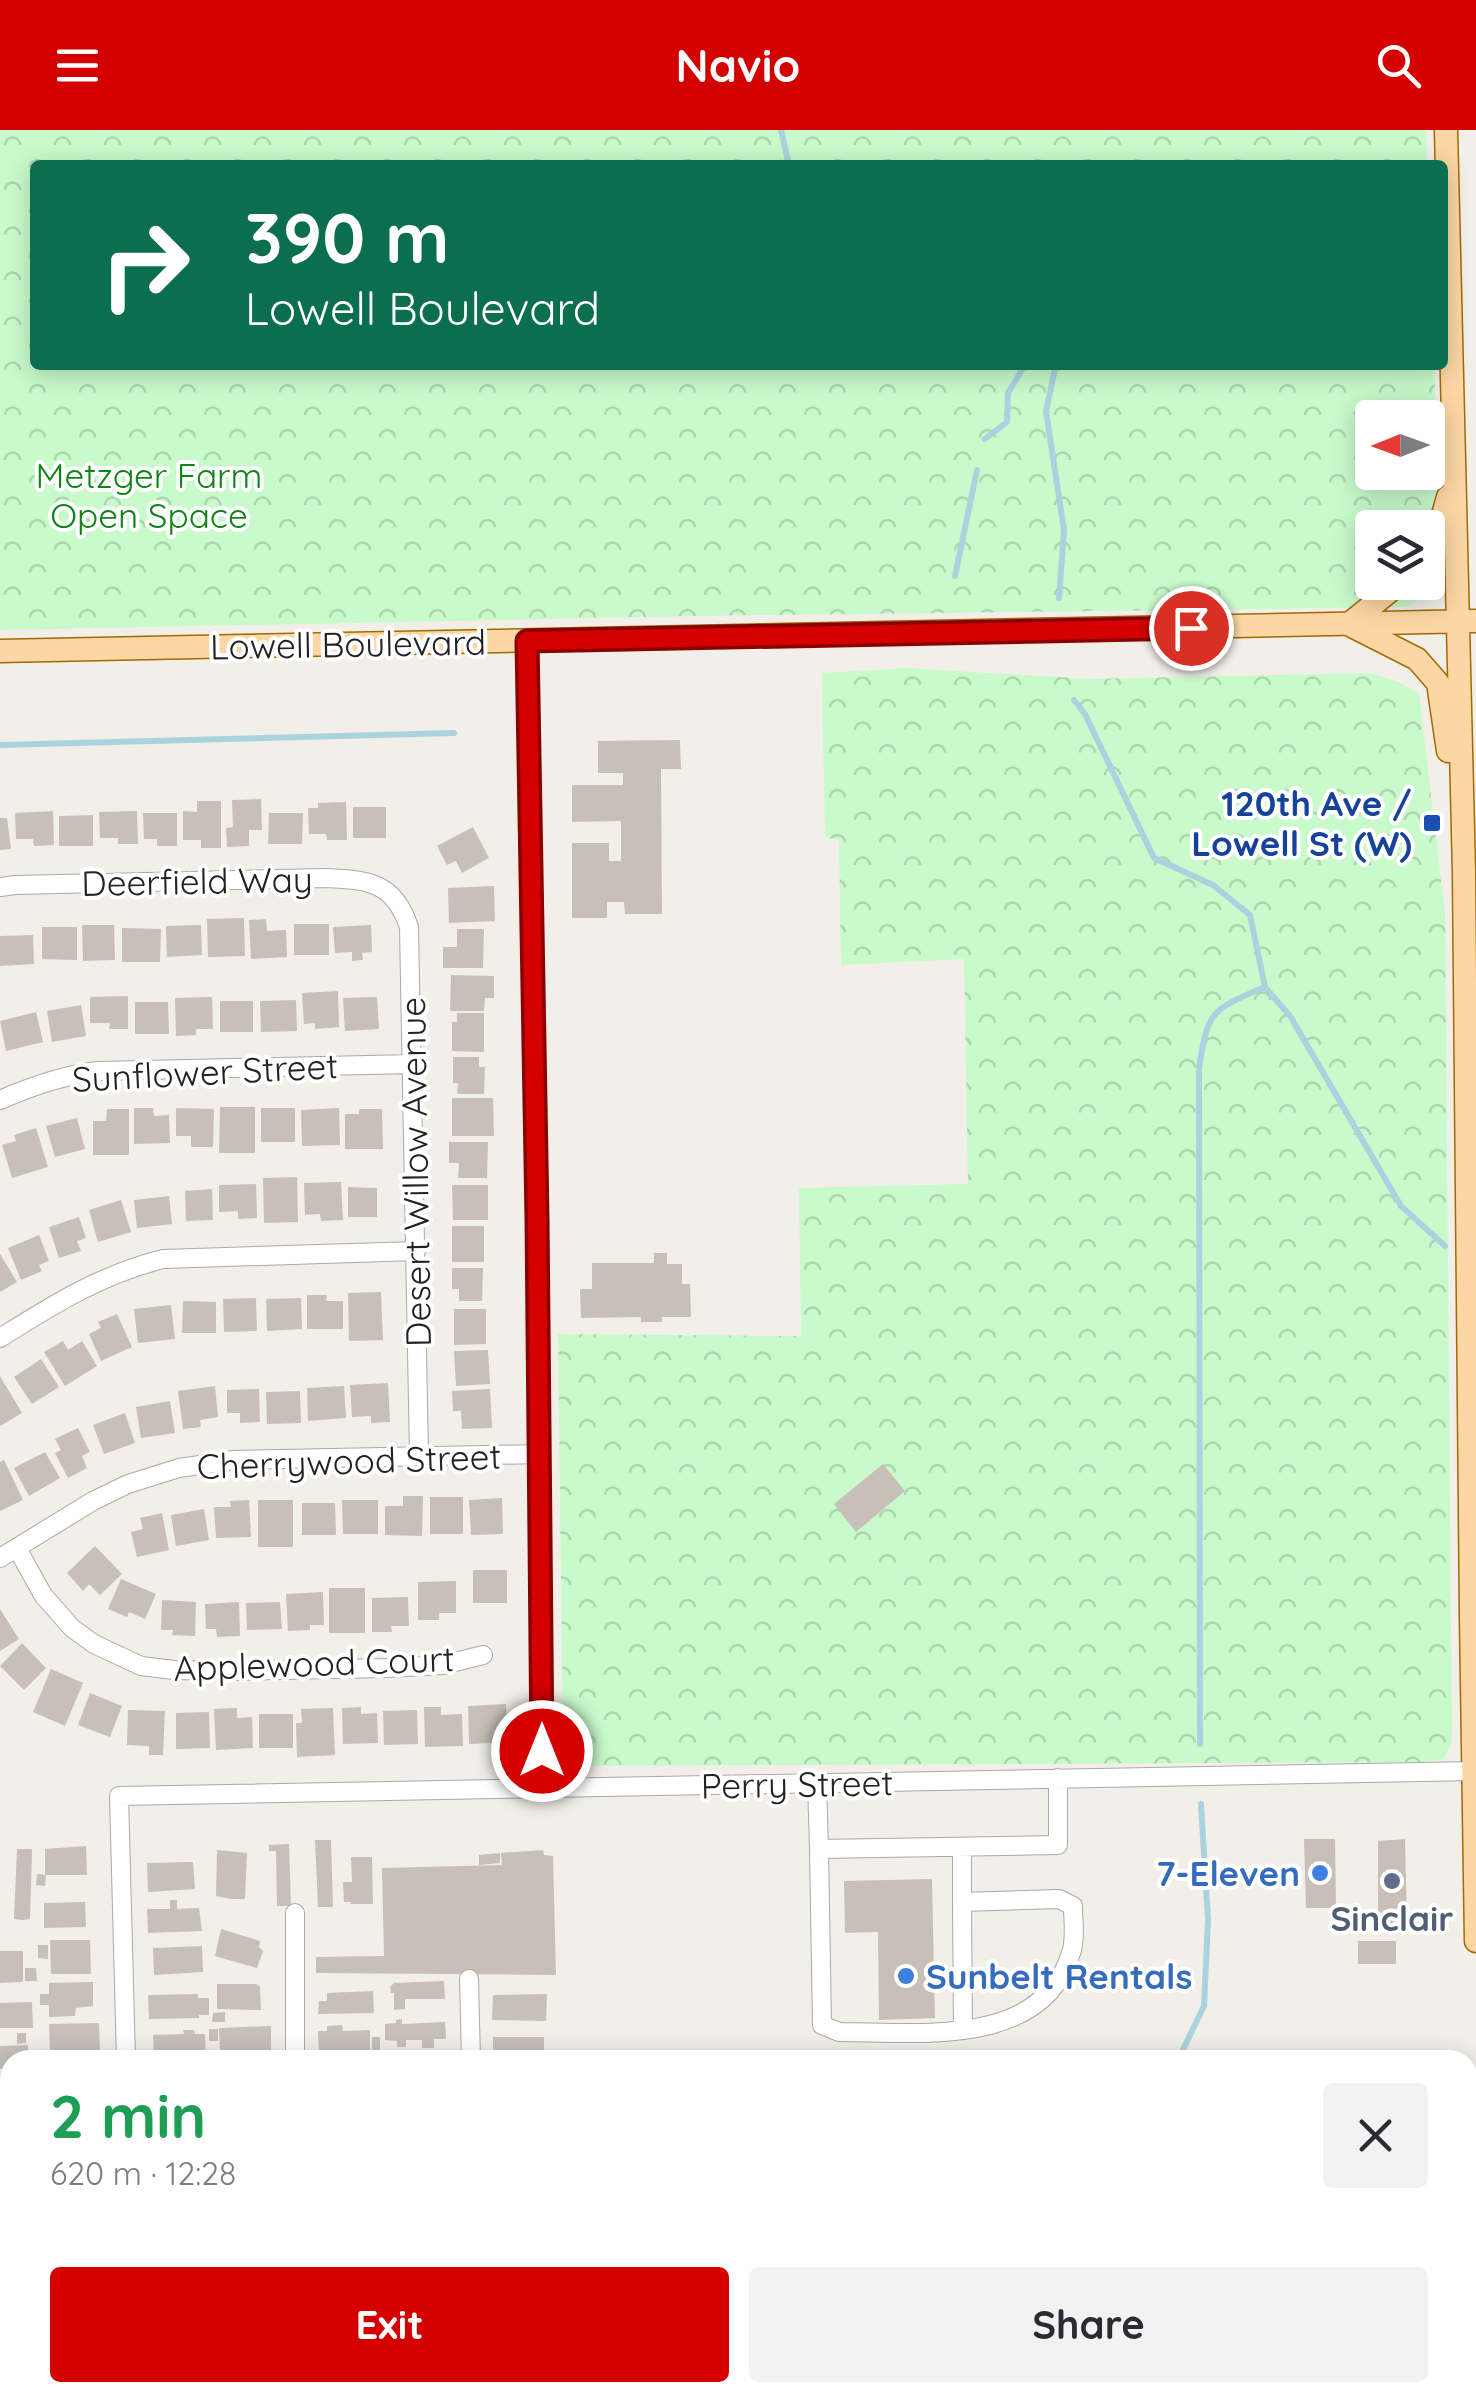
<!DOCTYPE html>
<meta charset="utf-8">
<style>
:root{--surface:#fff;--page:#f2f2f3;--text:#2b2b33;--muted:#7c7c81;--accent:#d40000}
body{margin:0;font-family:Quicksand,sans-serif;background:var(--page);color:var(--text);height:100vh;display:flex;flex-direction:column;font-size:38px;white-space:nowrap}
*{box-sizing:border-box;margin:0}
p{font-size:32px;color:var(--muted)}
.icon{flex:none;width:55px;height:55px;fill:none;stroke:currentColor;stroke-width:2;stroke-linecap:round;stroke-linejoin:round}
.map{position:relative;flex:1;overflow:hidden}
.sheet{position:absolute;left:0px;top:1920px;width:1478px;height:352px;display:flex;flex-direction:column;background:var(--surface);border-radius:30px 30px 0 0;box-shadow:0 5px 25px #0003}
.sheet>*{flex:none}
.top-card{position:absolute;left:30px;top:30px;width:1418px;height:210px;border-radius:10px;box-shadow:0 5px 25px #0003;background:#0b6e4f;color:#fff;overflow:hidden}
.needle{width:65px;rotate:269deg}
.controls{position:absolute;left:1355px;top:270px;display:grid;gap:20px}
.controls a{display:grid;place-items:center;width:90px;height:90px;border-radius:10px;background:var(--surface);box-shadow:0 5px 25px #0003;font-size:50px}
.pin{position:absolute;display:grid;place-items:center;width:85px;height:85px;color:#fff;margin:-42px;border:5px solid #fff;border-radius:50%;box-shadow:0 2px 10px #0007}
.me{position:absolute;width:110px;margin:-55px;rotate:0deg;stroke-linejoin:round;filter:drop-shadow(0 0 8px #0008)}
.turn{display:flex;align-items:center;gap:35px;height:210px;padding:0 50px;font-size:45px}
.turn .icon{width:130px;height:130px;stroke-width:2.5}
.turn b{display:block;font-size:70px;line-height:85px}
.round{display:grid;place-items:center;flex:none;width:105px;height:105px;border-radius:10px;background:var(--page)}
.head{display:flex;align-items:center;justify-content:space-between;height:170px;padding:0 50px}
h1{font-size:60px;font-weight:800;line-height:75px;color:#1e9e55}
.primary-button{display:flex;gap:20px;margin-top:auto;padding:20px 50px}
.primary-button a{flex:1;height:115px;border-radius:10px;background:var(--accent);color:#fff;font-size:40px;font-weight:800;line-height:115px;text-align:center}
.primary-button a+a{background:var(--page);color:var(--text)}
header{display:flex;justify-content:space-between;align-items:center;height:130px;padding:0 50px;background:var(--accent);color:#fff;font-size:45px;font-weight:800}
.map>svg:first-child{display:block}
.park{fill:url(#park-crowns);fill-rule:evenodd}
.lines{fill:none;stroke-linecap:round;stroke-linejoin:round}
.stream{stroke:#aad3df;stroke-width:6}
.building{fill:#c7bfb8}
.minor-casing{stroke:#a9a9a9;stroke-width:20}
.major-casing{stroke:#a06b00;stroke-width:25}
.minor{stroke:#fff;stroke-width:18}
.major{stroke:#fcd6a4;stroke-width:22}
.route-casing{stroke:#8a0000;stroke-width:25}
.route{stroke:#d40000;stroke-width:18}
.transit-dot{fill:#1a4fb4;stroke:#fff;stroke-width:4}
.shop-dot{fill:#3f7fe0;stroke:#fff;stroke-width:4}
.service-dot{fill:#5c6f8a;stroke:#fff;stroke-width:4}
.labels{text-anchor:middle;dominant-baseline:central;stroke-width:8;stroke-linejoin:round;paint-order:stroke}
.park-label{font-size:35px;fill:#0c8416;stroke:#fff}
.street-label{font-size:35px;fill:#222;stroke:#fff}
.transit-label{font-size:35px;font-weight:bold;fill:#164399;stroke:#fff;text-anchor:end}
.shop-label{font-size:35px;font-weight:bold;fill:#366cbe;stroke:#fff;text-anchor:end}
.service-label{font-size:35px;font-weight:bold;fill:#4e5e75;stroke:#fff}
</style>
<header><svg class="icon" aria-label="menu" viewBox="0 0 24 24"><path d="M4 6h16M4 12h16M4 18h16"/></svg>Navio<svg class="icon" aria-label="search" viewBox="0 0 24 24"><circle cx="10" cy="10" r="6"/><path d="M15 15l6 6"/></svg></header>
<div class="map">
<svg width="1476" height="2271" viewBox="0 0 1476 2271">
<defs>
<pattern id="park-crowns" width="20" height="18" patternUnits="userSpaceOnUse" patternTransform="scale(2.5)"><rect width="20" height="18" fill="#c8facc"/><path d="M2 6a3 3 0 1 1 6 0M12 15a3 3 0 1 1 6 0" fill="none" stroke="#acd6af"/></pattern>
</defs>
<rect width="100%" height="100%" fill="#f2efe9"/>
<path class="park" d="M0 0H1426L1427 35H35V235H1434L1442 450 1409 477 694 486 0 500ZM1372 288H1428V342H1372ZM1372 398H1428V452H1372Z
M906 538 1090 549 1370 543 1399 552 1419 564 1445 783 1452 1610 1444 1629 1424 1632 573 1636 563 1614 558 1204 801 1206 799 1058 968 1054 964 829 841 835 839 709 825 708 822 543Z
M0 2053H10V2262H208V2271H0Z"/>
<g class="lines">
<path class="stream" d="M781 0 789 35
M1054 235 1055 239 1046 281 1064 400 1059 468
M985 309 1007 292 1008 263 1025 235
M955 446 977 340
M1074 570 1085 584 1154 728 1213 755 1250 785 1265 857 1290 886 1401 1076 1445 1116
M0 615 454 603
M1200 1614 1199 938C1208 880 1211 880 1265 857
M1178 1930 1204 1876 1208 1790 1201 1674
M650 2271 657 2262"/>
</g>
<path class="building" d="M680 610 681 639H661L662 784H625L624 772H607V788H572V713H609V731H621V691L572 692V655H623V643H598V611Z
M261 669 262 700H249V716L227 717 226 698 233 697 232 670Z
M197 671H221V718H201V710H183V681L197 682Z
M346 672 347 710H327L326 704H309L308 678H318V673Z
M353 677H386V708H353Z
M53 681 54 715 34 716 33 709H16L15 683Z
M137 681 138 714H118V708H100L99 682Z
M143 683H177V716H157V709H144Z
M269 683H303L302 714H268Z
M93 685V716H59V686Z
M0 688H7L11 719 0 720Z
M473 697 489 728 462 743 456 731 447 735 437 716Z
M494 756 495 791 449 793 448 758Z
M244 788 245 826 208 827 207 789Z
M266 789 267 801 286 800 287 827 251 829 249 790Z
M294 794H329V825H294Z
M82 795H114L115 830 83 831Z
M201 795 202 825 167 827 166 796Z
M371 795 372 822 362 823 363 830 352 831V822L335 823 333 797Z
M42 797H77V830L42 829Z
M122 798 161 799 160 832H122Z
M457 799H484L483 838H443V817H457Z
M33 805 34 834 0 836V806Z
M451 845 494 846V868H485L484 881H450Z
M338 861 339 897 315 899V893L304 894 302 863Z
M128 866V899H109L110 893H90V867Z
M212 867 213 899H196V905L176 906 175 868Z
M377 867 379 899 345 901 343 868Z
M296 870 297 901 261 902 260 871Z
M220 871H253V902H220Z
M135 872H168L169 904H135Z
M81 875 86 906 52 912 47 881Z
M36 882 43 912 6 921 0 891Z
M457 883H484V922L452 921V892H457Z
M453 927H479V937H485L484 964H457L458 953H453Z
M452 968H493L494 1006H452Z
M220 977H255V1023H219Z
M134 978H153L154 986 169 985 170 1013 134 1014Z
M176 978 214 979 213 1017H191V1006H176Z
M261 978H295V1012H261Z
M339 978 340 1015 302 1016 301 980Z
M107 979H129V1025H93V991H106Z
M359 979H382L383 1019H345V984H359Z
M77 988 85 1019 55 1027 46 996Z
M36 998 48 1037 12 1048 2 1015 16 1011 14 1005Z
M449 1012H488L487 1048H458L459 1033H449Z
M297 1047 298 1092 264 1093 263 1048Z
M341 1052 343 1090 321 1091 320 1084 305 1085 304 1053Z
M256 1054 257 1088 238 1089V1081L219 1082V1055Z
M452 1055H488V1090H453Z
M348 1057 377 1058V1087H348Z
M212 1059 213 1090 186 1091 185 1061Z
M169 1066 172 1094 137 1098 134 1070Z
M121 1070 131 1102 98 1112 89 1080Z
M79 1087 86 1108 77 1111 81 1121 59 1128 49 1097Z
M452 1096H484V1132H452Z
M39 1105 49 1131 39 1135 42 1141 21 1150 8 1118Z
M654 1123H667V1134H682V1154H690L691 1187H662V1192H641V1187L581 1188 580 1159H592V1133H654Z
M0 1124 17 1152 0 1162Z
M452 1138H483L482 1171H459V1159H452Z
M381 1162 383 1210 349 1211 348 1163Z
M307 1165H327L326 1171H343V1199H307Z
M256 1168 257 1201 224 1202 223 1169Z
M301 1168 302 1199 267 1201 266 1169Z
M183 1171 216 1172V1203H182Z
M171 1175 175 1209 138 1213 134 1179Z
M454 1179H486V1214L454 1215Z
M117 1184 132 1217 101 1231 89 1204 101 1198 98 1192Z
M63 1211 68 1220 82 1211 97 1236 65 1256 44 1222Z
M488 1220 490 1254 456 1256 454 1221Z
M41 1229 59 1257 32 1274 14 1247Z
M0 1246 22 1283 0 1296Z
M388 1253 390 1292 371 1293V1286L352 1287 350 1255Z
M215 1256 218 1287 200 1290 201 1297 183 1299 178 1261Z
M344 1256 346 1288 308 1291 307 1258Z
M259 1259 260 1292 240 1293V1283H227V1260Z
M490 1259 492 1298 462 1299 461 1281H453L452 1261Z
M300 1261 301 1293 267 1294 266 1262Z
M170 1271 175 1303 141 1308 136 1277Z
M125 1283 135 1313 104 1324 93 1295Z
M78 1298 90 1322 82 1326 87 1338 68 1348 55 1323 61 1320 55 1309Z
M45 1322 60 1348 29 1366 14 1338Z
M4 1330 23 1370 0 1381V1332Z
M883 1334 905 1361 856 1402 834 1374Z
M403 1366H423L422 1406 385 1405V1376H403Z
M430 1367H463V1404H430Z
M502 1368 503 1404 471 1405 469 1370Z
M249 1370 251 1407 216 1408 214 1377H231L230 1371Z
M258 1370H293V1417H258Z
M342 1370H378V1404H343Z
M302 1373H335L336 1405H302Z
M204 1379 209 1410 176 1416 171 1385Z
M162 1383 169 1420 137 1427 131 1402 143 1399 140 1388Z
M95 1416 122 1444 100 1465 89 1454 83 1461 67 1443Z
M473 1440H507V1473H473Z
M121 1449 156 1464 145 1489 129 1482 127 1487 108 1479Z
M456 1451V1483H439V1490H418V1452Z
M329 1458H365V1503H329Z
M323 1462 324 1495H310V1500L288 1501 286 1464Z
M408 1467 409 1496H391L392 1502H372V1468Z
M162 1470 196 1472 195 1506 172 1505 173 1500H161Z
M239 1472 240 1506 217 1507 216 1499H206L205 1474Z
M280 1472 282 1499 247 1500 246 1473Z
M0 1479 19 1509 0 1521Z
M22 1513 46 1538 24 1560 0 1536Z
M51 1539 83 1553 65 1596 33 1582Z
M90 1563 122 1576 110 1607 78 1595Z
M506 1574 507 1612 469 1614 468 1576Z
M361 1577V1584L377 1583 378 1613 343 1614 342 1578Z
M424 1577H441V1585L462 1584 463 1616 425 1617Z
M237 1578V1588L252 1587 253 1618 216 1620 214 1579Z
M333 1578 335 1625 297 1627 296 1593H302L301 1579Z
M128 1580 165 1581 163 1625H149V1616L127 1615Z
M417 1580 418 1614 384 1615 383 1581Z
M209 1582 210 1618 176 1619V1583Z
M259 1584H293V1618H259Z
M1304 1709H1335L1336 1778H1306Z
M1405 1709 1407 1792 1378 1794V1711Z
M315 1710H331L333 1777H318Z
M289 1714 291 1776H277L276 1721H269V1715Z
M86 1716 87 1745H45V1719Z
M17 1719H32L30 1789 22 1790 14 1789Z
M217 1720 247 1723 245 1769H231L216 1766Z
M543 1720 544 1725 553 1726 556 1845 316 1843V1827L384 1826 382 1738 502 1735 501 1723Z
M500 1723V1733L479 1735V1725Z
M351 1727H372L373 1774H351L350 1772H344L343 1752H352Z
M193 1732 195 1759 148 1762 147 1733Z
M37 1744 46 1745 45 1756 36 1755Z
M932 1749 935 1888 879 1890 878 1802 845 1803 844 1751Z
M170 1770H177V1779L199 1778 202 1801 148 1803 147 1779H170Z
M85 1772 86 1797 44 1798V1773Z
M221 1799 260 1811 259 1817 263 1821 257 1838 215 1826Z
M50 1810H90L91 1844H51Z
M1358 1811H1396V1834H1358Z
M38 1815H48V1829L38 1828Z
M202 1816 203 1842 154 1845 153 1818Z
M0 1821H23V1852L0 1853Z
M25 1838H36L37 1851H25Z
M444 1851 445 1869H405V1879L394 1880V1863H391L390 1857 394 1853Z
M93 1852V1876L76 1878 75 1886 49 1887V1875H40V1864H49V1853Z
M217 1854H256L260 1857 261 1880 217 1879Z
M373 1861 374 1883 318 1884 319 1871H327V1863Z
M198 1864V1868H209V1885H199V1888L149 1889 148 1865Z
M547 1864 546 1891 492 1890 493 1865Z
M32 1872 33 1898H0V1873Z
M225 1882V1892H212L213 1883Z
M402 1889V1894L445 1892 446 1909H434V1918H422V1910H406V1917H397V1911L385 1910V1894L396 1893V1890Z
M99 1893 100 1922H50L49 1894Z
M342 1895 343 1901 370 1900V1926L319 1927 318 1901H327V1896Z
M271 1896V1923L261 1922 262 1929H239V1923H220L219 1898Z
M209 1899H218V1911H209Z
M183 1900H194L195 1904H205L206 1930H154L153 1905 184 1904Z
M17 1903H26V1913L17 1914Z
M372 1907H380V1920L372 1921Z
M493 1907H544V1930H493Z
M28 1915V1930H10V1939H0V1916Z
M0 1960H10V1984H0Z
M0 2071 10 2075V2125H0Z
M210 2262H270V2271H210Z"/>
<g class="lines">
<g class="minor-casing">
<path id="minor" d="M527 511 540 1324 542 1659
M0 757 15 755 326 748C369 750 394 752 409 797L419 1326
M0 970C32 956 64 945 98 941L413 934
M0 1208C54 1174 100 1145 163 1129L416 1121
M17 1418 43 1465 72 1498 94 1514 141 1536 174 1540 226 1541 387 1538 443 1535 483 1525
M0 1428 93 1371 128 1354 179 1338 234 1330 540 1324
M817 1653 819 1719 1058 1715V1648
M819 1719 822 1895 839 1902C917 1902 1042 1919 1071 1823 1076 1809 1073 1791 1073 1776L1059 1769 962 1772 963 1900
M962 1772V1717
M295 1783V1930
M469 1849 471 1930
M126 1930 119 1666 1475 1641
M0 1999H10
M0 2020 10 2024
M1148 2262V2271
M1261 2262 1346 2263 1435 2269 1463 2262
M299 2271V2262"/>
</g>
<g class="major-casing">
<path id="major" d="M1446 0 1464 743 1471 1487 1476 1811
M1428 422 1443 385 1448 367
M1349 494 1401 452
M1352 496 1417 529 1438 553 1448 621
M0 521 1476 491"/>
</g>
<use href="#minor" class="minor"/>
<use href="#major" class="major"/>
</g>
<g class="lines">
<g class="route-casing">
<path id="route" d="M542 1621 537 1088 527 511 1191 498"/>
</g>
<use href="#route" class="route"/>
</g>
<rect class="transit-dot" x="1422" y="683" width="20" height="20" rx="5"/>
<g class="shop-dot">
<circle cx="1320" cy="1743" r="10"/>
<circle cx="906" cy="1846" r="10"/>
</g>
<circle class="service-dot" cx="1392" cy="1751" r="10"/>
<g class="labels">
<g class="park-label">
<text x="149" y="345">Metzger Farm<tspan x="149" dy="40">Open Space</tspan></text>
</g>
<g class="street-label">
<text transform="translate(348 514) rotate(-1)">Lowell Boulevard</text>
<text transform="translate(197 751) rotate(-1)">Deerfield Way</text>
<text transform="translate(205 942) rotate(-3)">Sunflower Street</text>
<text transform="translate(415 1042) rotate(-91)">Desert Willow Avenue</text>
<text transform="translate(349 1331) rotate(-2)">Cherrywood Street</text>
<text transform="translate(314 1533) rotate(-2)">Applewood Court</text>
<text transform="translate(797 1654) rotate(-1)">Perry Street</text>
</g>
<g class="transit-label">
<text x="1412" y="673">120th Ave /<tspan x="1412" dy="40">Lowell St (W)</tspan></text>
</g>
<g class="shop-label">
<text x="1300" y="1743">7-Eleven</text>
<text x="926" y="1846" text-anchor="start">Sunbelt Rentals</text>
</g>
<g class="service-label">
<text x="1392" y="1788">Sinclair</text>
</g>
</g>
</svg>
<div class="controls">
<a><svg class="needle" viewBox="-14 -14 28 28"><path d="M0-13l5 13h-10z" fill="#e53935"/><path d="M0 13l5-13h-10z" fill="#7c7c81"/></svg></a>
<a><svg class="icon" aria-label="layers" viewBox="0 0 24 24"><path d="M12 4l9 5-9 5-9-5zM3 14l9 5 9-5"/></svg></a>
</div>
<div class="pin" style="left:1191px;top:498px;background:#d93025"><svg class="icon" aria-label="arrive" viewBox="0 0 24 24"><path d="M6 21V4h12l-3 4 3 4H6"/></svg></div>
<svg class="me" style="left:542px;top:1621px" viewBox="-20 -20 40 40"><circle r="17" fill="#d40000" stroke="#fff" stroke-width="3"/><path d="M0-11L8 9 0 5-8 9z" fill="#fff"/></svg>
<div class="top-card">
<div class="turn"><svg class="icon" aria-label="right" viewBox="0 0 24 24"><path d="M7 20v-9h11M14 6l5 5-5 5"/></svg><div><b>390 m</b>Lowell Boulevard</div></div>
</div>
<section class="sheet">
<div class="head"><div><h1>2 min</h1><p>620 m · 12:28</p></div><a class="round"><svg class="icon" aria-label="close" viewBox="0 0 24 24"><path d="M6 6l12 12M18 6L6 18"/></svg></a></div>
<div class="primary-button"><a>Exit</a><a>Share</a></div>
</section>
</div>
